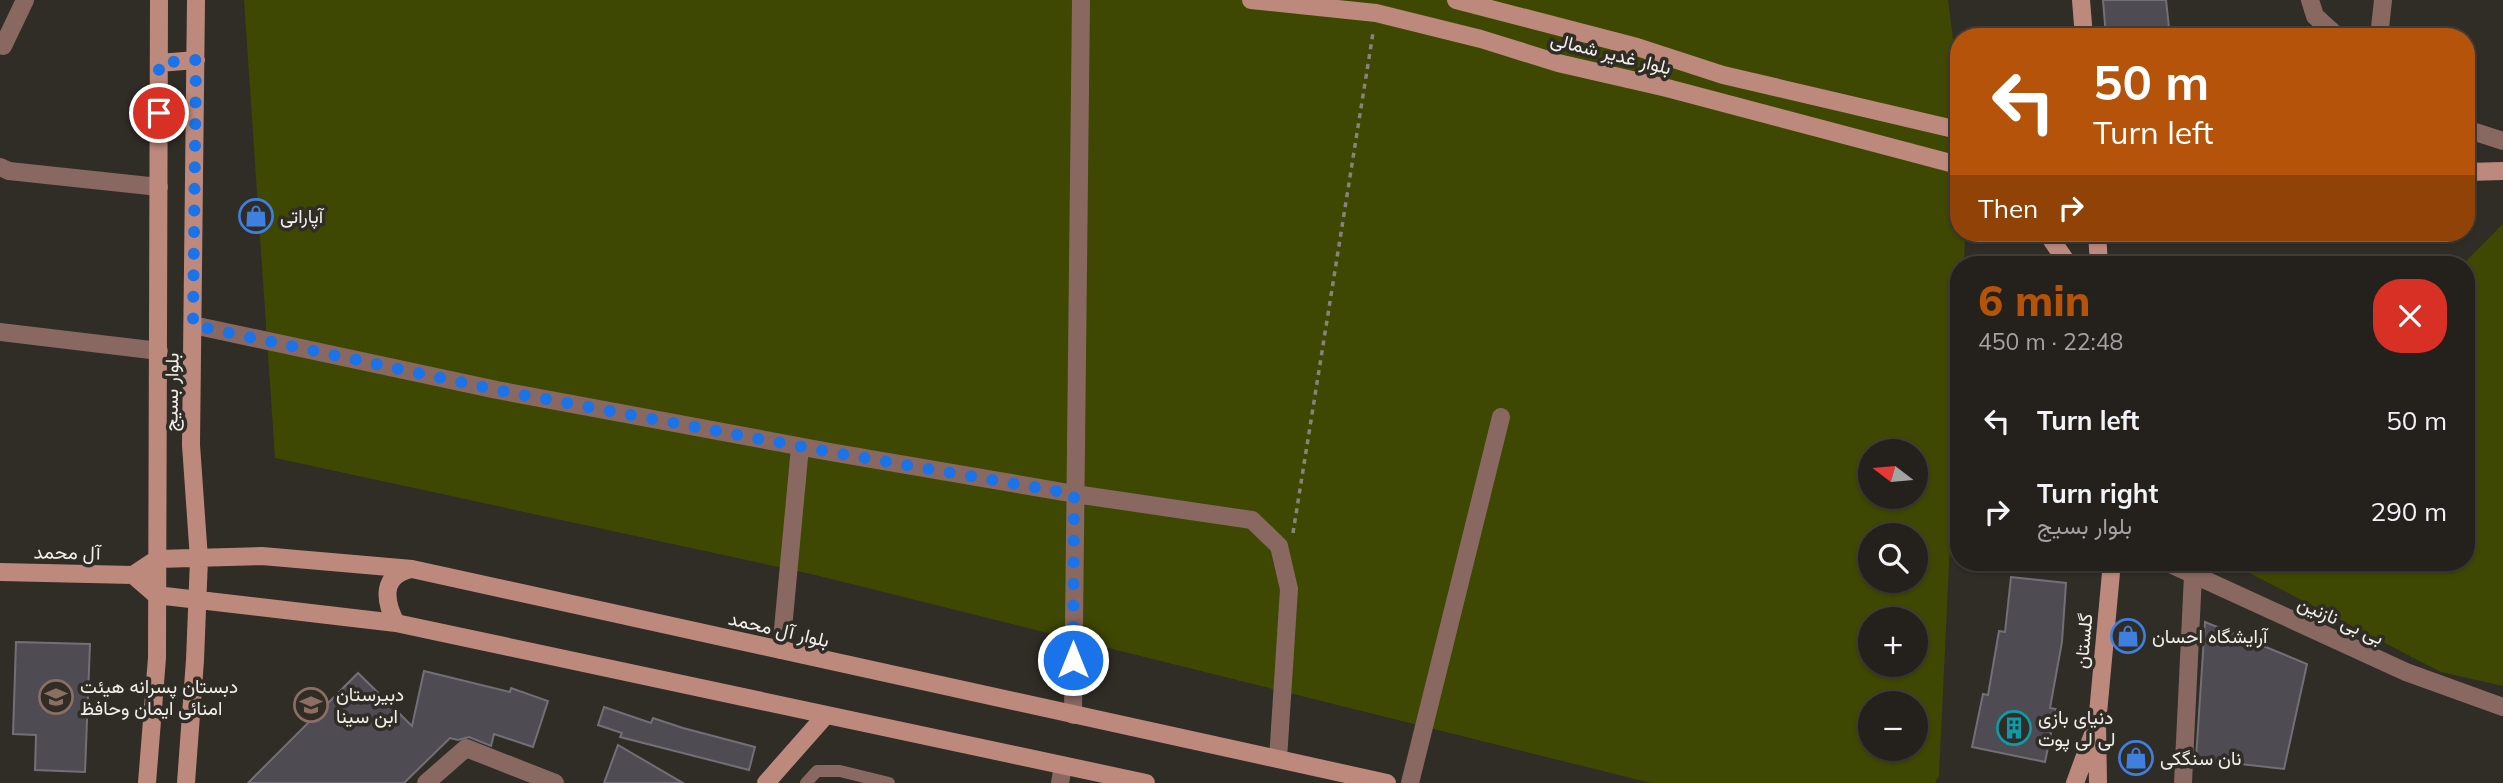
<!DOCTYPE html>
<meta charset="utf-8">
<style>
:root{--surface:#24211c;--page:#302e29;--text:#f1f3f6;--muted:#a3a3a3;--line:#413e3b;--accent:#b45309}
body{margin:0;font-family:Mulish,Vazirmatn,sans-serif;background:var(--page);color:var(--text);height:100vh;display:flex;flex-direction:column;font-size:26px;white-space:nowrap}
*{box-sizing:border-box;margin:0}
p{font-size:23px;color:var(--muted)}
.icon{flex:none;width:38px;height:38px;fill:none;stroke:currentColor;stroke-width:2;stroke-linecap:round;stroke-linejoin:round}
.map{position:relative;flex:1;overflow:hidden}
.side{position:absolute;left:1950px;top:256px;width:525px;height:315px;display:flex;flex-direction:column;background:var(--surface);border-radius:28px;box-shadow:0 2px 5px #0004,0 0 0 2px var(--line)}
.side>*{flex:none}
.banner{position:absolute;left:1950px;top:28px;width:525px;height:214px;border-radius:28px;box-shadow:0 2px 5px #0004,0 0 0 2px var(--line);background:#b45309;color:#fff;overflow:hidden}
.needle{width:46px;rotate:286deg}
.tools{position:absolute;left:1858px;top:439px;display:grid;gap:14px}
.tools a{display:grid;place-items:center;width:70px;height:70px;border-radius:50%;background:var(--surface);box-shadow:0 2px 5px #0004,0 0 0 2px var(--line);font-size:35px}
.pin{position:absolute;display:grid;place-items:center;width:60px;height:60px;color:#fff;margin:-30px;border:4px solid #fff;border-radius:50%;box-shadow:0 2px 7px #0007}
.me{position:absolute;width:77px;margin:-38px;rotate:0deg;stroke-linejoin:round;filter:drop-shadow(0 0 5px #0008)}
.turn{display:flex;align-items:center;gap:24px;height:147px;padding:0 28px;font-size:32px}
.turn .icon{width:91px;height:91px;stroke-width:2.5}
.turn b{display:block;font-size:49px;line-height:60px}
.then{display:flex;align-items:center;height:66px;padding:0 28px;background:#0003;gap:14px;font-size:26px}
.round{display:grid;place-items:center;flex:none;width:74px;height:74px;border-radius:28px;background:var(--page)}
.overview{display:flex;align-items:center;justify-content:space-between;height:119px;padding:0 28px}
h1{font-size:42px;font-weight:800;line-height:52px;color:var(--accent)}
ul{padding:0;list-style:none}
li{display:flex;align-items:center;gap:21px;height:91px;padding:0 28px}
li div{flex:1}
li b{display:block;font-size:26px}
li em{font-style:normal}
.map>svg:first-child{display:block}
.green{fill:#3e4802;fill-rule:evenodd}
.building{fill:#4e4b53;stroke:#726f77;stroke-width:2}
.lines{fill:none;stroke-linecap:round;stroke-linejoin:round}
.path{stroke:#86837d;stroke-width:3.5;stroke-dasharray:5 5;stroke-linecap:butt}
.service{stroke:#896861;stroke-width:12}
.minor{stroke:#896861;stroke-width:18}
.tertiary{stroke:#896861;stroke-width:18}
.secondary{stroke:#be897d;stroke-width:18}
.route{stroke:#1a73e8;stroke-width:12;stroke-dasharray:0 21.6}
.labels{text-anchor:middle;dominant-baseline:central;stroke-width:7;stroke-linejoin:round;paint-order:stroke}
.street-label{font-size:19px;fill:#f3f0ec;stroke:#302c26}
.poi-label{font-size:19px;fill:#f3f0ec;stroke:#302c26;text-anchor:start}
</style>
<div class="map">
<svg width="2503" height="783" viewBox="0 0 2503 783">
<rect width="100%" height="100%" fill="#302c26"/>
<path class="green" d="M244 0H1948L1958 77V233H1965L1964 264H1958V376L1939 776 1935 783H1651L811 574 275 458ZM1871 452H1916V497H1871ZM1871 536H1916V581H1871ZM1871 620H1916V665H1871ZM1871 704H1916V749H1871Z
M2503 224V686L2441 672 2228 562H2466V264H2463Z"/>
<path class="building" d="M2103 0H2166L2170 37H2106Z
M2011 577 2066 583 2062 642 2050 708 2056 709 2045 762 1972 747 1983 694 1988 695 1999 631 2005 632Z
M2205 622 2307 664 2284 769 2196 759Z
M16 642 90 644 85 772 35 770 36 735 13 734Z
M424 671 510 692 511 688 548 701 533 747 494 734 491 746 469 737 458 740 450 738 404 783H248L358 673 412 726Z
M604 707 651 723 653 718 683 728 755 747 749 770 620 737 622 733 598 725Z
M618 745 683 783H604Z"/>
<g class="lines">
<path class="path" d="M1293 533 1373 33"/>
<path class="service" d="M806 783 817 771H840L889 783"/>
<path class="minor" d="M2310 0 2315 16 2338 37
M2379 37 2383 0
M0 45 3 46 25 0
M2466 129 2503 141
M0 167 9 171 159 187
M193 325 497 390 830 452 1075 494 1252 520 1279 546 1289 589 1278 759
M0 332 159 351
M2166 562 2406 672 2503 707
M781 650 800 447
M1073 715 1081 0
M426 783 466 748 555 783
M1410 783 1501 417
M2183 783 2193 575"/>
<path class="tertiary" d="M1060 783 1063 766"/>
<path class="secondary" d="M1251 0 1376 13 1481 39 1558 63 1667 88 1958 165
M1456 0 1637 47 1723 75 1958 130
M2081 0 2084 37
M159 63 196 60
M2466 172 2503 171
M2047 233 2068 264
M2097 233 2099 264
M0 572 133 575 157 559 262 556 412 569 1387 783
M133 575 156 595 396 623 1146 783
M396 623C384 600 381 575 412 569
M147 783 157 658 159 0
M186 783 195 660 199 559 191 445 196 0
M766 783 826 715
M2075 783 2093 734
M2098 783 2097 724 2112 562"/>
</g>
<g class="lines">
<path class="route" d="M159 113V63L196 60 193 325 497 390 830 452 1074 494 1073 660"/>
</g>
<defs>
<g id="shop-ring" transform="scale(1.75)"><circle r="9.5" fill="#302c26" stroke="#3f7fe0" stroke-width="1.5"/><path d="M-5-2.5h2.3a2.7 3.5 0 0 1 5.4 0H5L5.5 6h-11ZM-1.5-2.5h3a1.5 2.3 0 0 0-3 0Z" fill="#3f7fe0"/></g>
<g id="school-ring" transform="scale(1.75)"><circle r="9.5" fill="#302c26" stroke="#8d6e63" stroke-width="1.5"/><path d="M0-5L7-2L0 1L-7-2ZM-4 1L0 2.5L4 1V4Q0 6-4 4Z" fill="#8d6e63"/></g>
<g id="building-ring" transform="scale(1.75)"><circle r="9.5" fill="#302c26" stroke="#0f9aa8" stroke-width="1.5"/><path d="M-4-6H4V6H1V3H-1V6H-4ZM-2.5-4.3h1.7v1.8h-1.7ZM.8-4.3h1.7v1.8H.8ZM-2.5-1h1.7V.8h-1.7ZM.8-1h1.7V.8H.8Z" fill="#0f9aa8"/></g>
</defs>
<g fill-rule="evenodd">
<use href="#shop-ring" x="256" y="216"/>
<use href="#shop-ring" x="2128" y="636"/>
<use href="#school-ring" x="56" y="697"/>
<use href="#school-ring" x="311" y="705"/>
<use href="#building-ring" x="2014" y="728"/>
<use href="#shop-ring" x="2136" y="758"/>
</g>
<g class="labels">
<g class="street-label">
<text transform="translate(1611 53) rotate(14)">بلوار غدیر شمالی</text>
<text transform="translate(171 392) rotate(-89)">بلوار بسیج</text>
<text transform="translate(67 552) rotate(1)">آل محمد</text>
<text transform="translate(2341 620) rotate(24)">بی بی نازنین</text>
<text transform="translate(779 629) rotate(13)">بلوار آل محمد</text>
<text transform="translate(2083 641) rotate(-85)">گلستان</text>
</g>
<g class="poi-label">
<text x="280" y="216">آپاراتی</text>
<text x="2152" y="636">آرایشگاه احسان</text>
<text x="80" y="686">دبستان پسرانه هیئت<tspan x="80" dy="22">امنائی ایمان وحافظ</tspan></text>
<text x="336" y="694">دبیرستان<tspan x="336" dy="22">ابن سینا</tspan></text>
<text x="2038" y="717">دنیای بازی<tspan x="2038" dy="22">لی لی پوت</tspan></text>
<text x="2160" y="758">نان سنگکی</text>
</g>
</g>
</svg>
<div class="tools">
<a><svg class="needle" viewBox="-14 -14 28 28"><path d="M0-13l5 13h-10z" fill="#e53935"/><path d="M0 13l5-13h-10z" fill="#a3a3a3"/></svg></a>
<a><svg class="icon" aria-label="search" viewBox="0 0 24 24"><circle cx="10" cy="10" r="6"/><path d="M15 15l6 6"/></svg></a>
<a>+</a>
<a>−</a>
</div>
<div class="pin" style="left:159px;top:113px;background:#d93025"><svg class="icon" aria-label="arrive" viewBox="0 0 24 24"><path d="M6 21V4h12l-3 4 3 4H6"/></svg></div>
<svg class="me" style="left:1073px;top:660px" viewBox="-20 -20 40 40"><circle r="17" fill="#1a73e8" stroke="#fff" stroke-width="3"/><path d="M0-11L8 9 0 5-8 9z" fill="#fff"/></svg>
<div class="banner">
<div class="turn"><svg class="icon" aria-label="left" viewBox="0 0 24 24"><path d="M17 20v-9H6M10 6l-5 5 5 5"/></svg><div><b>50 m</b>Turn left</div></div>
<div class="then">Then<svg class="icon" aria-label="right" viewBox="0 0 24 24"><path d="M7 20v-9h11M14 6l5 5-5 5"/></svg></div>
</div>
<section class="side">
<div class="overview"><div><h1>6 min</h1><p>450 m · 22:48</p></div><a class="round" style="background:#d93025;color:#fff"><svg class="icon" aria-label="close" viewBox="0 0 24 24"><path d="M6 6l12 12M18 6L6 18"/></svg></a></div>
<ul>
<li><svg class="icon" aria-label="left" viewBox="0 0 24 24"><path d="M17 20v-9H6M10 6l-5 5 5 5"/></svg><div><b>Turn left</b></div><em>50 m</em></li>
<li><svg class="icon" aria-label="right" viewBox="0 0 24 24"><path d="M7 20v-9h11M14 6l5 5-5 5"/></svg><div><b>Turn right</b><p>بلوار بسیج</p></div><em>290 m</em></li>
</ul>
</section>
</div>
